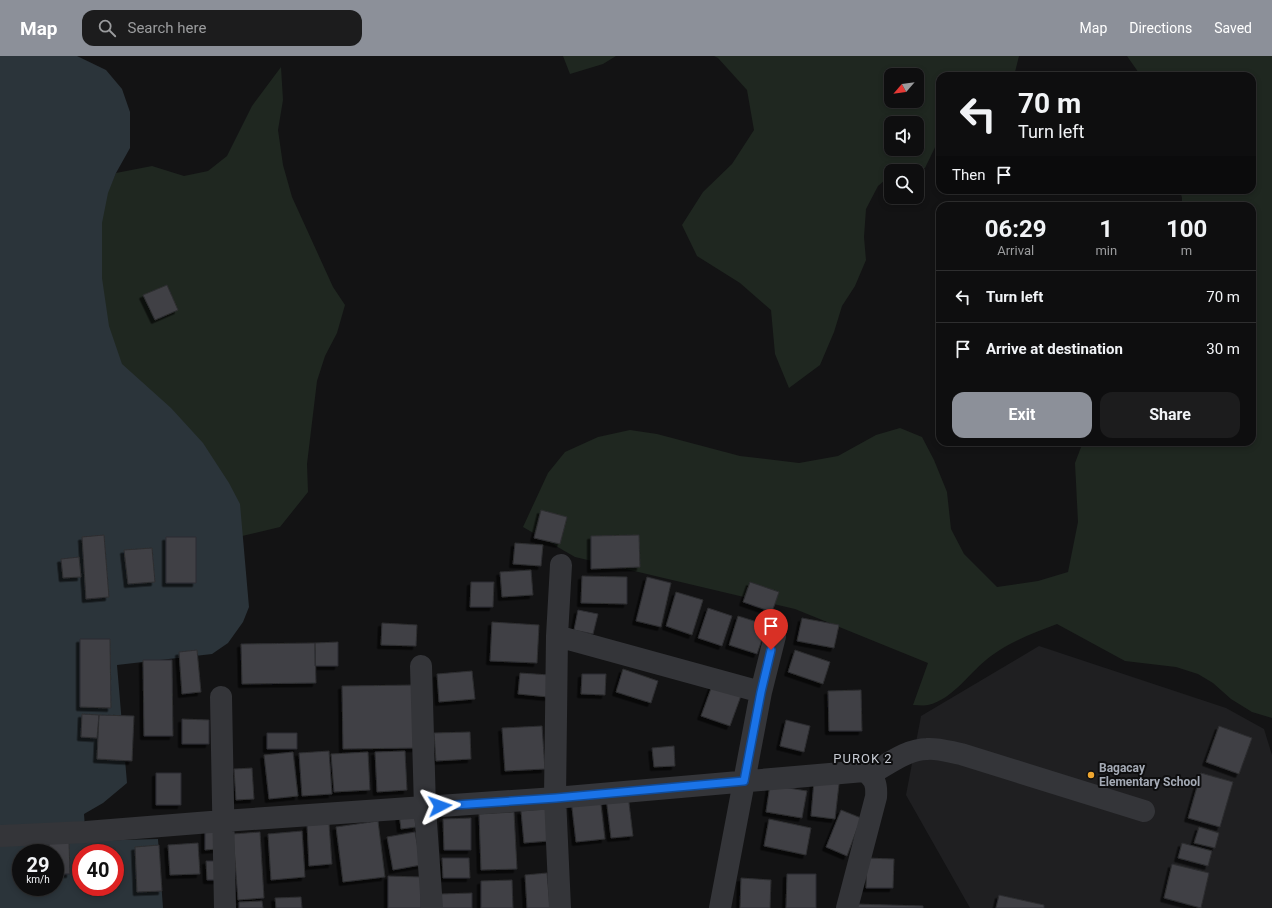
<!DOCTYPE html>
<style>
:root{--surface:#0e0e0f;--page:#1c1c1d;--text:#f1f3f6;--muted:#9b9c9e;--line:#2e2e2f;--accent:#8c9099}
body{margin:0;font-family:Roboto,sans-serif;background:var(--page);color:var(--text);height:100vh;display:flex;flex-direction:column;font-size:15px;white-space:nowrap}
*{box-sizing:border-box;margin:0}
p{font-size:13px;color:var(--muted)}
.icon{flex:none;width:22px;height:22px;fill:none;stroke:currentColor;stroke-width:2;stroke-linecap:round;stroke-linejoin:round}
.map{position:relative;flex:1;overflow:hidden}
.drawer{position:absolute;left:936px;top:146px;width:320px;height:244px;display:flex;flex-direction:column;background:var(--surface);border-radius:12px;box-shadow:0 2px 6px #0003,0 0 0 1px var(--line)}
.drawer>*{flex:none}
.top-card{position:absolute;left:936px;top:16px;width:320px;height:122px;border-radius:12px;box-shadow:0 2px 6px #0003,0 0 0 1px var(--line);background:#0e0e0f;color:var(--text);overflow:hidden}
.needle{width:26px;rotate:242deg}
.buttons{position:absolute;left:884px;top:12px;display:grid;gap:8px}
.buttons a{display:grid;place-items:center;width:40px;height:40px;border-radius:8px;background:var(--surface);box-shadow:0 2px 6px #0003,0 0 0 1px var(--line);font-size:20px}
.speed{position:absolute;left:12px;top:788px;display:flex;gap:8px;font-size:20px;font-weight:700;text-align:center}
.speed>*{display:grid;place-content:center;width:52px;height:52px;border-radius:50%;background:var(--surface);box-shadow:0 2px 6px #0003,0 0 0 1px var(--line);line-height:1}
.speed small{font-size:10px;font-weight:400}
.speed .limit{border:6px solid #d22;background:#fff;color:#111}
.pin{position:absolute;display:grid;place-items:center;width:34px;height:34px;color:#fff;margin:-41px -17px;border-radius:50% 50% 50% 0;rotate:-45deg;box-shadow:0 0 4px #0007}
.pin .icon{rotate:45deg}
.me{position:absolute;width:44px;margin:-22px;rotate:86deg;stroke-linejoin:round;filter:drop-shadow(0 0 3px #0008)}
.turn{display:flex;align-items:center;gap:14px;height:84px;padding:0 16px;font-size:18px}
.turn .icon{width:52px;height:52px;stroke-width:2.5}
.turn b{display:block;font-size:28px;line-height:34px}
.then{display:flex;align-items:center;height:38px;padding:0 16px;background:#0003;gap:8px;font-size:15px}
.eta{display:flex;justify-content:space-evenly;align-items:center;height:68px;text-align:center}
.eta b{font-size:24px;font-weight:700;line-height:28px}
.cta{display:flex;gap:8px;margin-top:auto;padding:8px 16px}
.cta a{flex:1;height:46px;border-radius:12px;background:var(--accent);color:#fff;font-size:16px;font-weight:700;line-height:46px;text-align:center}
.cta a+a{background:var(--page);color:var(--text)}
ul{padding:0;list-style:none}
li{display:flex;align-items:center;gap:12px;height:52px;padding:0 16px;border-top:1px solid var(--line)}
li div{flex:1}
li b{display:block;font-size:15px}
li em{font-style:normal}
header{display:flex;align-items:center;gap:24px;box-sizing:border-box;height:56px;padding:0 20px;background:var(--accent);color:#fff}
header strong{font-size:19px}
nav{display:flex;gap:22px;margin-inline-start:auto;font-size:14px}
.search{width:280px;height:36px;background:var(--page);display:flex;align-items:center;gap:10px;box-sizing:border-box;padding:0 14px;border-radius:12px;color:var(--muted);font-size:15px}
.map>svg:first-child{display:block}
.built{fill:#1f1f21}
.green{fill:#1f2720;fill-rule:evenodd}
.water{fill:#2b343a;fill-rule:evenodd}
.building{fill:#3f4044;stroke:#2d2d30;filter:url(#shadow)}
.lines{fill:none;stroke-linecap:round;stroke-linejoin:round}
.minor{stroke:#343539;stroke-width:22}
.route-casing{stroke:#114b97;stroke-width:10}
.route{stroke:#1a73e8;stroke-width:7}
.poi-dot{fill:#efa630;stroke:#0e0e0f;stroke-width:1.5}
.labels{text-anchor:middle;dominant-baseline:central;stroke-width:4;stroke-linejoin:round;paint-order:stroke}
.poi-label{font-size:12px;font-weight:bold;fill:#a4aab5;stroke:#0e0e0f;text-anchor:start}
.neighbourhood-label{font-size:13px;letter-spacing:1px;fill:#c5c9d1;stroke:#0e0e0f}
</style>
<header>
<strong>Map</strong>
<div class="search"><svg class="icon" aria-label="search" viewBox="0 0 24 24"><circle cx="10" cy="10" r="6"/><path d="M15 15l6 6"/></svg>Search here</div>
<nav><a>Map</a><a>Directions</a><a>Saved</a></nav>
</header>
<div class="map">
<svg width="1272" height="852" viewBox="0 0 1272 852">
<defs>
<filter id="shadow"><feDropShadow dx="-3.5" dy="3.5" stdDeviation="0" flood-color="#0009"/></filter>
</defs>
<rect width="100%" height="100%" fill="#131314"/>
<path class="built" d="M1039 590 1226 652 1264 673 1272 699V852H970L906 739 921 660Z"/>
<path class="green" d="M563 0H616L603 8 570 18Z
M714 0H1019L1014 20H940V81L925 112 891 115V119L878 130 866 153 864 181 866 204 855 230 842 250 834 276 820 309 789 332 775 298 771 254 740 227 697 200 682 169 703 136 732 108 754 74 747 34 718 2ZM891 19H917V45H891ZM891 67H917V93H891Z
M1127 0H1272V662L1252 656 1231 643 1213 627 1198 618 1176 611 1125 605 1057 568C1034 577 1011 585 991 600 970 615 954 643 928 649 924 650 918 649 913 649L928 607 795 553 575 501 523 471 548 417 565 396 598 381 630 374 657 378 740 400 799 407 838 400 876 379 900 372 922 381 934 404 947 436 951 473 964 498 997 531 1038 525 1068 516 1078 466 1075 407 1083 386H1252V150H1182V142L1180 134H1252V20H1141Z
M281 11 283 44 278 74 283 109 292 141 333 231 345 249 337 277 325 300 317 325 307 408 308 436 280 471 242 480 0 378 116 117 152 110 184 120 208 115 227 100 252 50Z"/>
<path class="water" d="M0 0H77L106 14 122 33 130 56V92L116 117 108 137 102 167V222L109 270 122 308 171 352 203 387 229 427 240 448 249 551 243 566 228 587 212 598 117 609 127 727 103 747 84 758 86 785 158 783 163 852H0ZM21 797H55V831H21ZM81 797H115V831H81Z"/>
<path class="building" d="M167 229 178 254 155 264 143 239Z
M541 454 567 461 560 488 534 482Z
M104 479 109 541 86 543 82 481Z
M639 479 640 511 591 513V480Z
M166 481H196V527H166Z
M515 487 543 489 541 510 513 508Z
M152 492 155 526 128 528 124 494Z
M79 501 81 521 63 522 61 503Z
M531 514 533 539 502 541 500 516Z
M582 520 627 521V548L581 547Z
M647 521 671 527 661 571 636 565Z
M471 526H494L493 551H470Z
M750 526 779 536 772 556 743 546Z
M676 536 703 544 692 579 666 570Z
M708 552 732 560 722 590 698 582Z
M578 554 598 558 593 578 574 574Z
M738 560 767 569 757 598 729 589Z
M802 562 839 569 834 592 797 585Z
M492 566 539 569 537 607 490 605Z
M382 567 417 569 416 590 381 589Z
M80 583H110L111 652 80 651Z
M338 586V610H315V587Z
M315 587 316 627 242 628 241 588Z
M197 594 201 636 182 638 179 596Z
M795 594 830 606 823 628 788 616Z
M143 604H172L173 680H144Z
M623 613 658 625 651 647 616 636Z
M472 615 475 643 439 646 437 618Z
M520 617 550 619 548 641 518 638Z
M582 618H606L605 639 581 638Z
M713 627 742 637 730 670 701 660Z
M415 629 416 692 343 693 342 630Z
M861 634 862 675H829L828 635Z
M82 658 99 659 97 682 81 681Z
M99 659 134 660 132 705 97 703Z
M182 663 209 664V688H182Z
M786 664 810 670 804 696 780 690Z
M542 670 545 713 505 715 502 672Z
M1219 670 1252 682 1239 718 1206 706Z
M470 676 471 703 436 705 434 677Z
M267 677H297V693H267Z
M674 690 675 710 654 711 652 692Z
M329 695 332 738 302 740 299 697Z
M405 695 407 734 377 736 375 696Z
M293 696 298 740 269 743 264 699Z
M368 696 370 734 334 736 331 698Z
M252 712 254 743 236 744 234 713Z
M156 717H181V749H156Z
M1201 717 1233 726 1220 771 1188 762Z
M814 725 839 728 835 763 811 760Z
M770 729 807 735 802 762 766 756Z
M628 739 633 780 611 782 606 741Z
M600 740 605 783 576 786 571 743Z
M546 753 549 785 524 787 521 755Z
M841 754 861 762 847 800 826 791Z
M414 756 416 771 401 773 399 757Z
M514 756 517 813 481 814 479 758Z
M471 762V794H444L443 763Z
M769 763 811 772 806 799 764 790Z
M378 765 385 821 343 826 336 771Z
M329 768 332 808 309 810 307 769Z
M1199 771 1219 777 1215 792 1194 787Z
M205 773H217V793L205 794Z
M302 775 305 821 271 824 268 778Z
M260 776 264 842 238 844 233 778Z
M415 776 421 809 393 814 387 781Z
M49 786H69L70 818H55V797H49Z
M198 787 200 818 170 819 168 789Z
M1182 787 1212 795 1208 810 1178 802Z
M159 789 162 835 137 836 135 791Z
M115 792 116 820H115V797H87V793Z
M442 802H469L470 822H443Z
M867 802 894 803 893 832H866Z
M206 805H219L220 824H207Z
M1172 808 1209 817 1201 852 1164 842Z
M547 817 550 852H527L525 819Z
M787 818H816V852H786Z
M388 820 421 821V852H388Z
M741 822 771 824 770 852H740Z
M512 824 513 852H481V825Z
M472 837V852H441V838Z
M999 839 1044 849V852H996Z
M301 841 302 852H276L275 842Z
M262 845 263 852H239V846Z
M855 848 923 850V852H855Z"/>
<g class="lines">
<path class="minor" d="M557 580 761 636
M421 610 425 752 432 852
M221 641 225 852
M870 718C887 709 907 693 927 693 938 692 950 696 961 698L1144 755
M0 780 86 776 223 765 555 742 864 715C875 721 877 729 876 741L847 852
M560 852 555 742 557 580 561 509
M720 852 761 636 775 580"/>
</g>
<g class="lines">
<g class="route-casing">
<path id="route" d="M440 750 556 742 744 725 761 636 771 594"/>
</g>
<use href="#route" class="route"/>
</g>
<circle class="poi-dot" cx="1091" cy="719" r="4"/>
<g class="labels">
<g class="poi-label">
<text x="1099" y="712">Bagacay<tspan x="1099" dy="14">Elementary School</tspan></text>
</g>
<g class="neighbourhood-label">
<text x="863" y="702">PUROK 2</text>
</g>
</g>
</svg>
<div class="buttons">
<a><svg class="needle" viewBox="-14 -14 28 28"><path d="M0-13l5 13h-10z" fill="#e53935"/><path d="M0 13l5-13h-10z" fill="#9b9c9e"/></svg></a>
<a><svg class="icon" aria-label="sound" viewBox="0 0 24 24"><path d="M4 9h4l5-4v14l-5-4H4zM17 9q2 3 0 6"/></svg></a>
<a><svg class="icon" aria-label="search" viewBox="0 0 24 24"><circle cx="10" cy="10" r="6"/><path d="M15 15l6 6"/></svg></a>
</div>
<div class="speed"><div>29<small>km/h</small></div><div class="limit">40</div></div>
<div class="pin" style="left:771px;top:594px;background:#d93025"><svg class="icon" aria-label="arrive" viewBox="0 0 24 24"><path d="M6 21V4h12l-3 4 3 4H6"/></svg></div>
<svg class="me" style="left:440px;top:750px" viewBox="-20 -20 40 40"><path d="M0-17L14 15 0 8-14 15z" fill="#1a73e8" stroke="#fff" stroke-width="4"/></svg>
<div class="top-card">
<div class="turn"><svg class="icon" aria-label="left" viewBox="0 0 24 24"><path d="M17 20v-9H6M10 6l-5 5 5 5"/></svg><div><b>70 m</b>Turn left</div></div>
<div class="then">Then<svg class="icon" aria-label="arrive" viewBox="0 0 24 24"><path d="M6 21V4h12l-3 4 3 4H6"/></svg></div>
</div>
<section class="drawer">
<div class="eta">
<div><b>06:29</b><p>Arrival</p></div>
<div><b>1</b><p>min</p></div>
<div><b>100</b><p>m</p></div>
</div>
<ul>
<li><svg class="icon" aria-label="left" viewBox="0 0 24 24"><path d="M17 20v-9H6M10 6l-5 5 5 5"/></svg><div><b>Turn left</b></div><em>70 m</em></li>
<li><svg class="icon" aria-label="arrive" viewBox="0 0 24 24"><path d="M6 21V4h12l-3 4 3 4H6"/></svg><div><b>Arrive at destination</b></div><em>30 m</em></li>
</ul>
<div class="cta"><a>Exit</a><a>Share</a></div>
</section>
</div>
